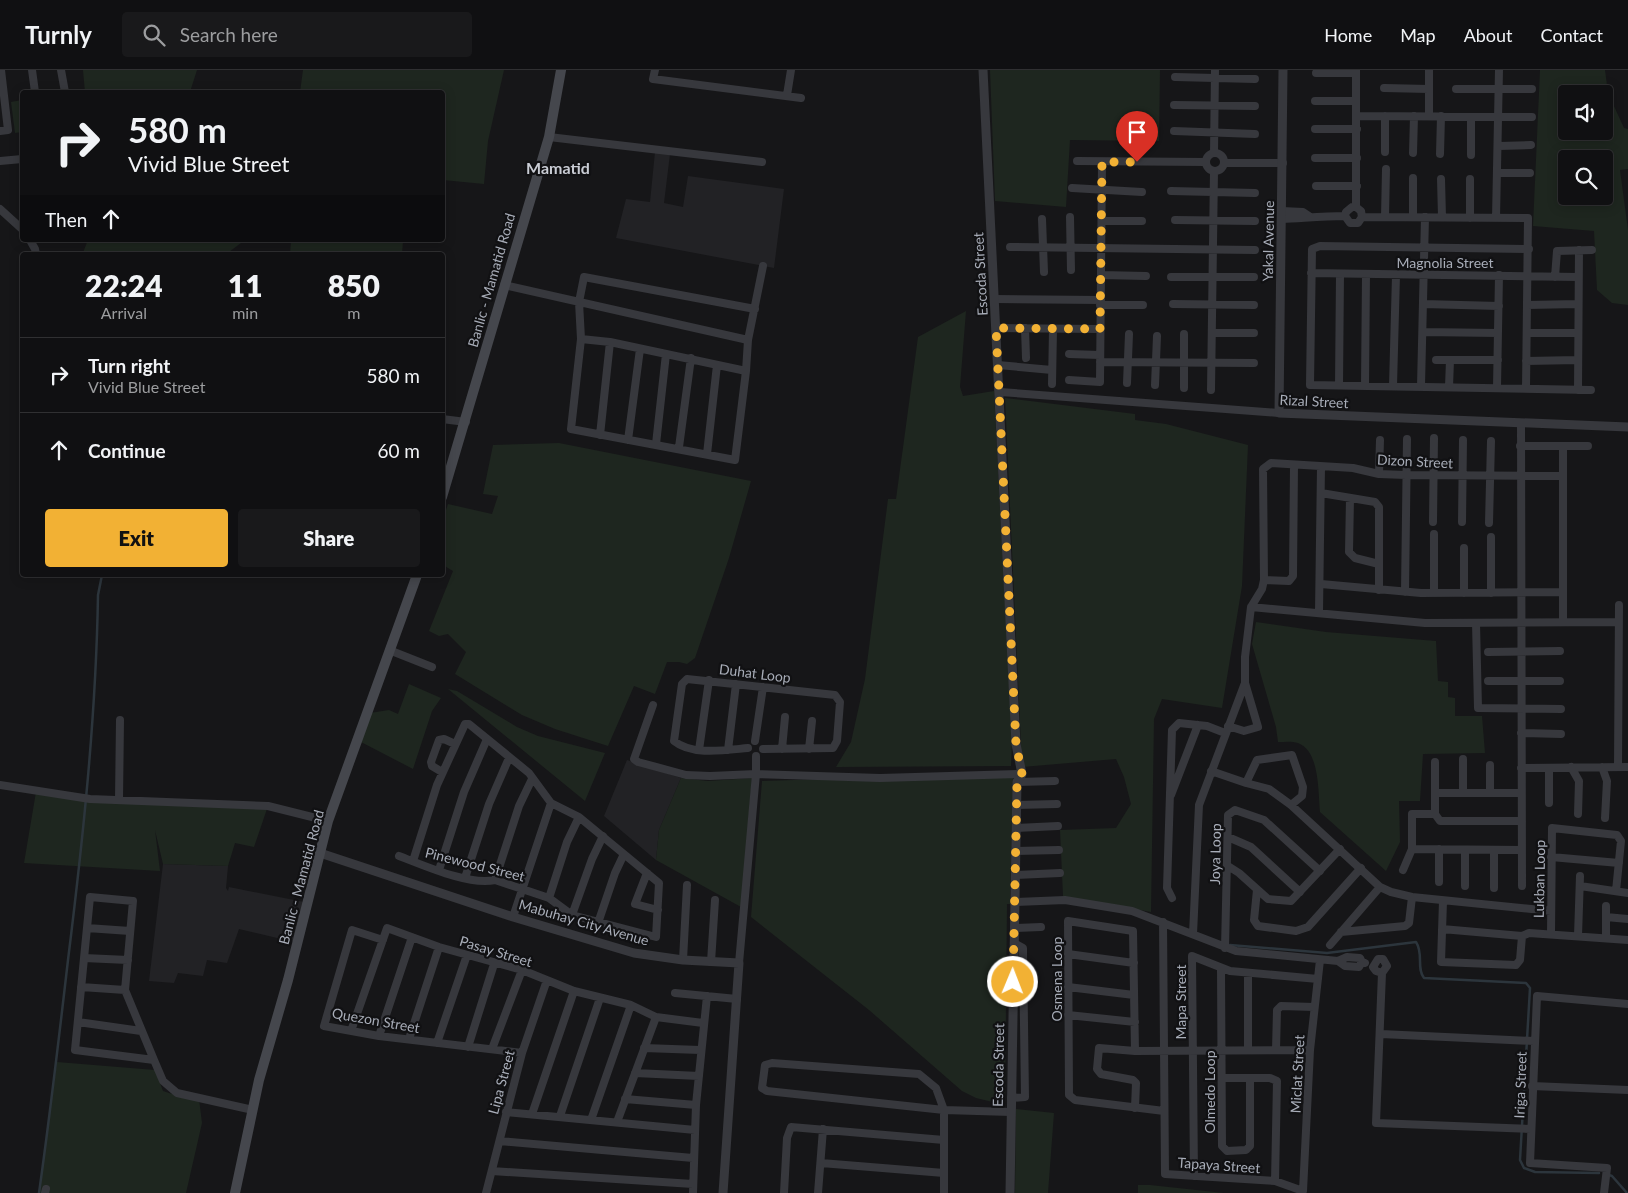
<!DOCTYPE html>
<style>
:root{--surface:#101012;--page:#19191b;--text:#f1f3f6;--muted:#9c9d9f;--line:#303032;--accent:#f2b134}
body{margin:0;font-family:Lato,sans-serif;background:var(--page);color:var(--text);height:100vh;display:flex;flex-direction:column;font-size:19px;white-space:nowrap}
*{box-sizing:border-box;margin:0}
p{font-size:16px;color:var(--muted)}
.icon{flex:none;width:28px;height:28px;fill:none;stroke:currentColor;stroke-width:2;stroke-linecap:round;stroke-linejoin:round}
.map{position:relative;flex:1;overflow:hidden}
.drawer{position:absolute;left:20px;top:182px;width:425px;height:325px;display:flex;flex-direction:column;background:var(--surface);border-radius:5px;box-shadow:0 2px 12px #0003,0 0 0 1px var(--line)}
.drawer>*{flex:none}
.top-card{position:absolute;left:20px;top:20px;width:425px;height:152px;border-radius:5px;box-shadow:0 2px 12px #0003,0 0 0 1px var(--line);background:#101012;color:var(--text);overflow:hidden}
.fabs{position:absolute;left:1558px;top:15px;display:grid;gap:10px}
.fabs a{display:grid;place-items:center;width:55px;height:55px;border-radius:5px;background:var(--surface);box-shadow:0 2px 12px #0003,0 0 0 1px var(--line);font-size:25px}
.pin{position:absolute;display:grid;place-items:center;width:42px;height:42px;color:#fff;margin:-51px -21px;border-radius:50% 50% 50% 0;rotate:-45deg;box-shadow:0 0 5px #0007}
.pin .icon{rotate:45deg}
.me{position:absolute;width:55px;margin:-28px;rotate:1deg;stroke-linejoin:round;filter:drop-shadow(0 0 4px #0008)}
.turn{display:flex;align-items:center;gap:18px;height:105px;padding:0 25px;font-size:22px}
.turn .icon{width:65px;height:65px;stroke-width:2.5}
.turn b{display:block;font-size:35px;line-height:42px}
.then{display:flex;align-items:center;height:48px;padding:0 25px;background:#0003;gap:10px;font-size:19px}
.eta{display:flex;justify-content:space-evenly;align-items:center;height:85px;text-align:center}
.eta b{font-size:30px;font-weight:800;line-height:35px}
.action{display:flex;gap:10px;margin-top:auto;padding:10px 25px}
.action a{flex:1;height:58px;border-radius:5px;background:var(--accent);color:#111;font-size:20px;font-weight:800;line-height:58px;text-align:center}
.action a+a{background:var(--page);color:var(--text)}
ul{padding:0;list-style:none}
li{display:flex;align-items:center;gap:15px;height:75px;padding:0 25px;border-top:1px solid var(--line)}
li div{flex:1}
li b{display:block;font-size:19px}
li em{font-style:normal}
header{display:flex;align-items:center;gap:30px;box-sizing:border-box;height:70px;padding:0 25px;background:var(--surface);border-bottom:1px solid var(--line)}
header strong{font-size:24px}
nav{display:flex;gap:28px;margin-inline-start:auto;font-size:18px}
.search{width:350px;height:45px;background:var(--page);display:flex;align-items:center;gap:12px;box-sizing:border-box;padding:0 18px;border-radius:5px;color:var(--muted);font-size:19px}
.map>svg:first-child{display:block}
.built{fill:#222225}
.green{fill:#1e261f;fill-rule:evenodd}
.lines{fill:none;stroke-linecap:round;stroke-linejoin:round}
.stream{stroke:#2c353c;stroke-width:2.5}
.minor{stroke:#37383d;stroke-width:8}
.tertiary{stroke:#37383d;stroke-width:9}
.secondary{stroke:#45474d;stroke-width:10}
.route{stroke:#f2b134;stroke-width:9;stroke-dasharray:0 16.2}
.labels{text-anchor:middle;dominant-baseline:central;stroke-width:4.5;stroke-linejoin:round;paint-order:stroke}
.street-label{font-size:14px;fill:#a8adb8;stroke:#111113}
.quarter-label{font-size:16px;font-weight:bold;fill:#c9ccd4;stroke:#111113}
</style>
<header>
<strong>Turnly</strong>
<div class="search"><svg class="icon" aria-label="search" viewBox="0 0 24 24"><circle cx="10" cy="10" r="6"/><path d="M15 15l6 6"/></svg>Search here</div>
<nav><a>Home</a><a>Map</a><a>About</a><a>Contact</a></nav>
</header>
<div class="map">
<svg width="1628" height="1123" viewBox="0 0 1628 1123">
<rect width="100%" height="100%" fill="#161618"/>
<path class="built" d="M655 82 670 84 664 133 683 137 688 106 784 119 774 198 616 168 626 129 650 132Z
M627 690 681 708 659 760 656 790 604 746Z
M163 794 228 796 226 818 228 821 229 817 304 832 294 872 239 859 227 893 207 890 203 906 178 903 174 913 149 911Z"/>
<path class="green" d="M83 0H197L190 22H85Z
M303 0H504L488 71 484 114 443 110 442 22H300Z
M990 0H1160L1159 71 1070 70 1066 137 995 131Z
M1540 0H1605L1608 23 1624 58 1628 59V99L1620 100 1628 160V235L1612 233 1597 220 1594 161 1533 156ZM1566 24H1604V61H1566ZM1566 89H1604V126H1566Z
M22 30V62L15 63 11 32Z
M88 170H245L225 185H82Z
M291 170H403L402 185H290Z
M966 241 960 317 963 326 994 321 1012 672 1011 696 836 697 851 672 865 609 888 429H896L918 267Z
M1005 328 1135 344V350L1166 354 1248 375 1242 516 1222 638 1162 629 1154 649 1151 842 1063 826 1060 760 1116 758 1131 734 1124 707 1116 689 1022 697Z
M559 373 751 411 729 488 695 588 687 594 679 592H667L655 624 634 616 608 676 555 659 522 645 455 604 466 582 448 564 439 566 429 561 453 501 443 495V449L448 434 492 444 498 426 483 424 493 375Z
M1256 552 1326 562 1436 571 1438 611 1448 612V627L1455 628V646H1482L1485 683 1423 684 1420 731H1399L1400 772 1386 801 1320 742C1318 722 1320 681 1298 673 1292 671 1284 672 1278 672L1276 657 1252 574Z
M409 614 441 628 432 641 413 699 361 672 370 643 389 640 398 644Z
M448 619 457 621 517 657 538 666 605 683 585 731Z
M1013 703 1010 834H1007L1005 1035 976 1028 962 1021 869 940 751 847 762 711Z
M681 708 708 711 752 708 741 837 656 790 659 760Z
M36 722 96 732 268 736 254 777 235 773 228 796 163 794 155 760 160 801 24 793Z
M57 992 155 1000 163 1021 172 1024 180 1020 199 1029 202 1053 186 1123H39Z
M1016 1039 1054 1043 1048 1123H1015Z
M1138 1115H1150L1224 1123H1138Z"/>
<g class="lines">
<path class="stream" d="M1230 875 1327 883 1416 872C1424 884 1416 898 1424 908L1526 913 1530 918 1520 1090 1524 1098 1535 1102 1599 1103
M1609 1105 1612 1106 1627 1123
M39 1123C50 1045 59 968 68 890 83 769 96 647 98 525L102 505"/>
<path class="minor" d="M32 0 35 22
M61 0 65 22
M655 0 653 9 801 28
M1356 0V137L1361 141 1362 147 1358 153H1350L1345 146 1346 142 1352 137H1356
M1316 3H1356
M1175 7 1255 9
M1384 18 1429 19
M1456 19H1532
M787 25 791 0
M1315 31H1356
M1174 35 1255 36
M1356 46 1532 47
M1429 46V0
M1471 47V85
M1315 59H1357
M0 61 8 60 1 0
M1174 61 1255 64
M549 67 762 92
M1499 76 1531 75
M1385 82V46
M1214 83 1215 0
M1413 83 1414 46
M1206 92a9 9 0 1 1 18 0a9 9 0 1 1-18 0Z
M1440 84 1441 46
M1315 88H1357
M0 91 22 89
M1077 91 1206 92
M1224 93H1283
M1498 103H1530
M1413 108V147
M1441 109 1442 147
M1316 116H1357
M1072 118 1142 122
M1171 121 1255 123
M0 139 22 159
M1282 141 1303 142 1309 146
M1070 147 1071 200
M1362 147 1528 148 1526 318
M1385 147 1386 99
M1470 148V109
M1496 148 1499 0
M1042 149 1044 202
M1282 149C1304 148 1323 146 1345 146
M1175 150 1255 151
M1102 151H1142
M30 170 35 179 36 185
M1010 177 1255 180
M1529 179 1320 176 1312 179 1310 315 1591 320
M1311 203 1578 207
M1101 205 1146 206
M1171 207H1254
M1555 207 1557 181 1592 180
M504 215 748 270
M995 229 1101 230
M1173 234 1254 235
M1423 234 1499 236
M1100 235H1143
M1527 235 1578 234
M755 239 584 207 579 232 581 269 571 359 735 390 746 301 748 270 763 196
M996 258 1100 259
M1025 258 1026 288
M1423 262 1498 263
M1212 263H1254
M1527 263H1578
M1184 264V318
M581 269 610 272 746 301
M1069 284 1100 285
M1436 290H1498
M1526 291 1578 290
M1100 292 1254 293
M998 295 1052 300
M1069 310 1100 312 1102 92
M1127 313 1129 264
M1052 314 1053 259
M1155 315 1157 266
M1339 315 1340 204
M1365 315 1366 204
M1393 316 1396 205
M1421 316 1425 147
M1449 317 1450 290
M1497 317 1499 205
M1211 320 1214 101
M1578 320 1579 180
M1000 322 1279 343
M442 349 466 352
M1521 353 1522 816
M600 365 610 272
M628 370 640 279
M656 374 666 284
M1520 376H1588
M679 377 691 288
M707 384 717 295
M1379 404 1380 370
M1321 423 1375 432 1379 437V520
M1350 428 1349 482 1355 488 1379 494
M1433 452 1434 368
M1462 452 1463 370
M1489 453 1491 371
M1491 467V523
M1464 478V523
M1264 510 1289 511 1293 506 1294 395
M1321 514 1421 523 1563 522
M1405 522 1407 369
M1434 523V464
M1251 537 1425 553 1618 552
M1319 542 1321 397
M1563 552V376
M1476 553 1478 638 1561 639
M389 580 432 597
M1488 582 1560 581
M1488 611H1560
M653 635 634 689 638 692 686 705 710 706 756 704 880 708 1022 704
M1228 656 1244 661 1258 657 1245 613V587L1251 537 1262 519 1264 510 1263 399 1271 393 1353 398 1379 404 1406 405 1563 406
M1521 663 1561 664
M755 671 763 617
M748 678C726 680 692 686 674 671L682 614 687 609 835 625 840 632 837 671 833 678 763 679
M782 679 785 647
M809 679 812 651
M699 680 709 610
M728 680 736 614
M1435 692V744L1440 751H1522
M1571 697 1579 711 1578 744
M1602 697 1607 711 1605 748
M1618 697 1619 535
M1521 698 1628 697
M1211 701 1246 713
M442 702 432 696 431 692 439 670 444 669 455 674
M1017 712 1055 711
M0 715 90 729 268 736 328 751
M1435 723H1521
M1463 723V689
M1490 723V695
M1171 725 1198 655
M119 730 120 650
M1549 733V698
M1016 735 1057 734
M1291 735 1302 726 1303 717 1292 685 1257 690 1246 713 1269 719 1291 735 1380 817 1391 822 1412 827 1551 841
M1016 758 1058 756
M1228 767 1251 777 1300 822
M1412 779 1522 780
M1015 781 1059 780
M399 786C423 795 469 816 495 810L549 828 572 845 656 867 659 813 579 747 551 733 529 703 469 654H465L437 715 413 791
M1551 787 1619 793
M1228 796 1239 803 1268 829 1291 831 1340 779
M439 800 464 722 487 669
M1403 800 1412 779V744H1435
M647 803 635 834 658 840
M1015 805 1060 803
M465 808 489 734 509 688
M495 810 519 736 532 709
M1439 812V779
M1465 816V780
M1580 816 1628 823
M1494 818V780
M1257 820 1254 850 1258 856 1296 861 1308 857 1361 798
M90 827 133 831 125 920 154 990 75 980Z
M549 828 567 772 579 747
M1172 828 1167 818 1172 660 1179 653 1207 656 1225 663
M1443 831 1441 892 1516 895 1520 890 1522 866
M1014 832 1065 830 1132 841 1236 881 1338 891 1345 896 1359 897 1362 892
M572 845 592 789 603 766
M513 847 551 733
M1606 847 1628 849
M1163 852 1165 1104 1275 1111 1303 1121 1310 980 1320 890
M598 853 615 803 624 784
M87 858 130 861
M1014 858 1041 857
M1442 859 1522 866 1529 863 1628 870
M1341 862 1405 856 1409 853 1412 827
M1193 864 1199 735 1245 613
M1551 864 1552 758 1617 765 1621 771 1616 821
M1578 866 1580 806
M1606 868V836
M383 870 352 860 324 956 379 966 522 983
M1330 875 1380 817
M1225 878 1228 745 1235 740 1264 750 1320 801
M1068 884 1134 893
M84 888 128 890
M683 890 687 815
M1338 891 1347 887 1360 888 1362 892 1365 893
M711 892 715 830
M739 893 756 704V686
M1221 899 1222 1076 1227 1081 1246 1080 1250 1076V1008
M1248 903V980
M1382 903 1376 901 1373 897 1378 889H1383L1387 896 1382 903 1376 1053 1531 1059
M81 917 125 920
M1068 917 1134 925
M675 923 737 929
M1068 945 1135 952
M78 952 141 961
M351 961 387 858 439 877 522 900 574 921 631 935 656 947 703 953
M1381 964 1534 971
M379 966 412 867
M409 969 439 877
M437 973 467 885
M468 977 494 894
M644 978 700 980
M492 979 522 900
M1276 980 1277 940 1281 936 1314 937
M1135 981 1133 861 1068 851 1069 1025 1075 1030 1164 1041
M154 990 163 1011 177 1023 253 1040
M635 1003 699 1006
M1222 1008H1270L1277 1011 1275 1111
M1532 1016 1628 1020
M1011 1028 1025 1027 1023 881V878L1014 873
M625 1029 696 1035
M1135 1038 1136 1013 1133 1010 1101 1004 1097 999 1099 978 1135 981 1310 980
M506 1042 695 1060
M532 1044 574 921
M560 1046 600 928
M591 1050 631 935
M617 1052 656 947
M500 1071 693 1088
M821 1093 944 1103
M492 1101 693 1114
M1194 1106 1192 886 1230 901 1318 909
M45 1123 46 1119
M486 1123 522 983 547 910
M693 1123 696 1035 707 926
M784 1123 787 1068 791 1057 944 1070
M818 1123 823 1059
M944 1123V1040L936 1018 919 1004 772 993 765 995 762 1018 767 1021 944 1040 1011 1042
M1604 1123 1607 1098 1530 1093 1537 926 1628 934"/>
<path class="tertiary" d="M983 0 1016 674 1022 704 1017 712 1010 1123
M1283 0 1279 343 1628 357
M320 783 513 847 634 883 683 890 739 893 723 1123"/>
<path class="secondary" d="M442 427 549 67 561 0
M235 1123 259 1010 288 910 328 751 417 505"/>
</g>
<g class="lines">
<path class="route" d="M1013 912 1017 712 1022 704 1016 674 996 258 1100 259 1102 92H1137"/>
</g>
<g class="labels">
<g class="street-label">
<text transform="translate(1268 171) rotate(-89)">Yakal Avenue</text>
<text x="1445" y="192">Magnolia Street</text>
<text transform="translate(980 204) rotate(-93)">Escoda Street</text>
<text transform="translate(491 210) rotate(-74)">Banlic - Mamatid Road</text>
<text transform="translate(1314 331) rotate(3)">Rizal Street</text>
<text transform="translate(1415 391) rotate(3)">Dizon Street</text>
<text transform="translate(755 603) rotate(7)">Duhat Loop</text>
<text transform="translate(1215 784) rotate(-89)">Joya Loop</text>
<text transform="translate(475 794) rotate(14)">Pinewood Street</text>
<text transform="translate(301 807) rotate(-75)">Banlic - Mamatid Road</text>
<text transform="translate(1539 809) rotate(-89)">Lukban Loop</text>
<text transform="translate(584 852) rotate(16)">Mabuhay City Avenue</text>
<text transform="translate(496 881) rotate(17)">Pasay Street</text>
<text transform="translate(1056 909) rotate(-90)">Osmena Loop</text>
<text transform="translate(1180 932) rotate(-90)">Mapa Street</text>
<text transform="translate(376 950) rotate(10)">Quezon Street</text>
<text transform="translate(998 995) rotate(-89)">Escoda Street</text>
<text transform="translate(1297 1004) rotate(-87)">Miclat Street</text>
<text transform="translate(501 1012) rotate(-75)">Lipa Street</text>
<text transform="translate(1520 1015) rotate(-88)">Iriga Street</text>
<text transform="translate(1209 1022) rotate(-90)">Olmedo Loop</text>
<text transform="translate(1219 1095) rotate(4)">Tapaya Street</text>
</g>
<g class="quarter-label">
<text x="558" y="97">Mamatid</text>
</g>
</g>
</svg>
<div class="fabs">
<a><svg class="icon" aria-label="sound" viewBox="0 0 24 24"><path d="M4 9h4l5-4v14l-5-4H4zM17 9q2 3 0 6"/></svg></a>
<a><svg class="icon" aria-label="search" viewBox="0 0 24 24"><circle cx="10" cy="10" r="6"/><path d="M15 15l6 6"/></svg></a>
</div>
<div class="pin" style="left:1137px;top:92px;background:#d93025"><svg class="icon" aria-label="arrive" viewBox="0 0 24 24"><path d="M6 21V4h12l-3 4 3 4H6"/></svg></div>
<svg class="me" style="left:1013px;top:912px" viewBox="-20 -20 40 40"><circle r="17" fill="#f2b134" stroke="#fff" stroke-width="3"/><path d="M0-11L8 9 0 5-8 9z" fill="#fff"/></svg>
<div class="top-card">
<div class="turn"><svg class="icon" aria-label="right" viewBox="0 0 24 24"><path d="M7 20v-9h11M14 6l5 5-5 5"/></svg><div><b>580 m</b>Vivid Blue Street</div></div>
<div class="then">Then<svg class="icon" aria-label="ahead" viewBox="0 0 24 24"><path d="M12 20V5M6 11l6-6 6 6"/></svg></div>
</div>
<section class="drawer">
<div class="eta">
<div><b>22:24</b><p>Arrival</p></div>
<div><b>11</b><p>min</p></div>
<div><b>850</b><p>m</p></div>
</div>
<ul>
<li><svg class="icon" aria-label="right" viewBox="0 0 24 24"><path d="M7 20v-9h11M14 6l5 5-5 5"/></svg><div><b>Turn right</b><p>Vivid Blue Street</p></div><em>580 m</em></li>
<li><svg class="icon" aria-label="ahead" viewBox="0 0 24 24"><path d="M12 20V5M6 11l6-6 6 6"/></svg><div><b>Continue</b></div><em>60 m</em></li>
</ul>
<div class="action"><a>Exit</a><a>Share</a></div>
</section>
</div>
